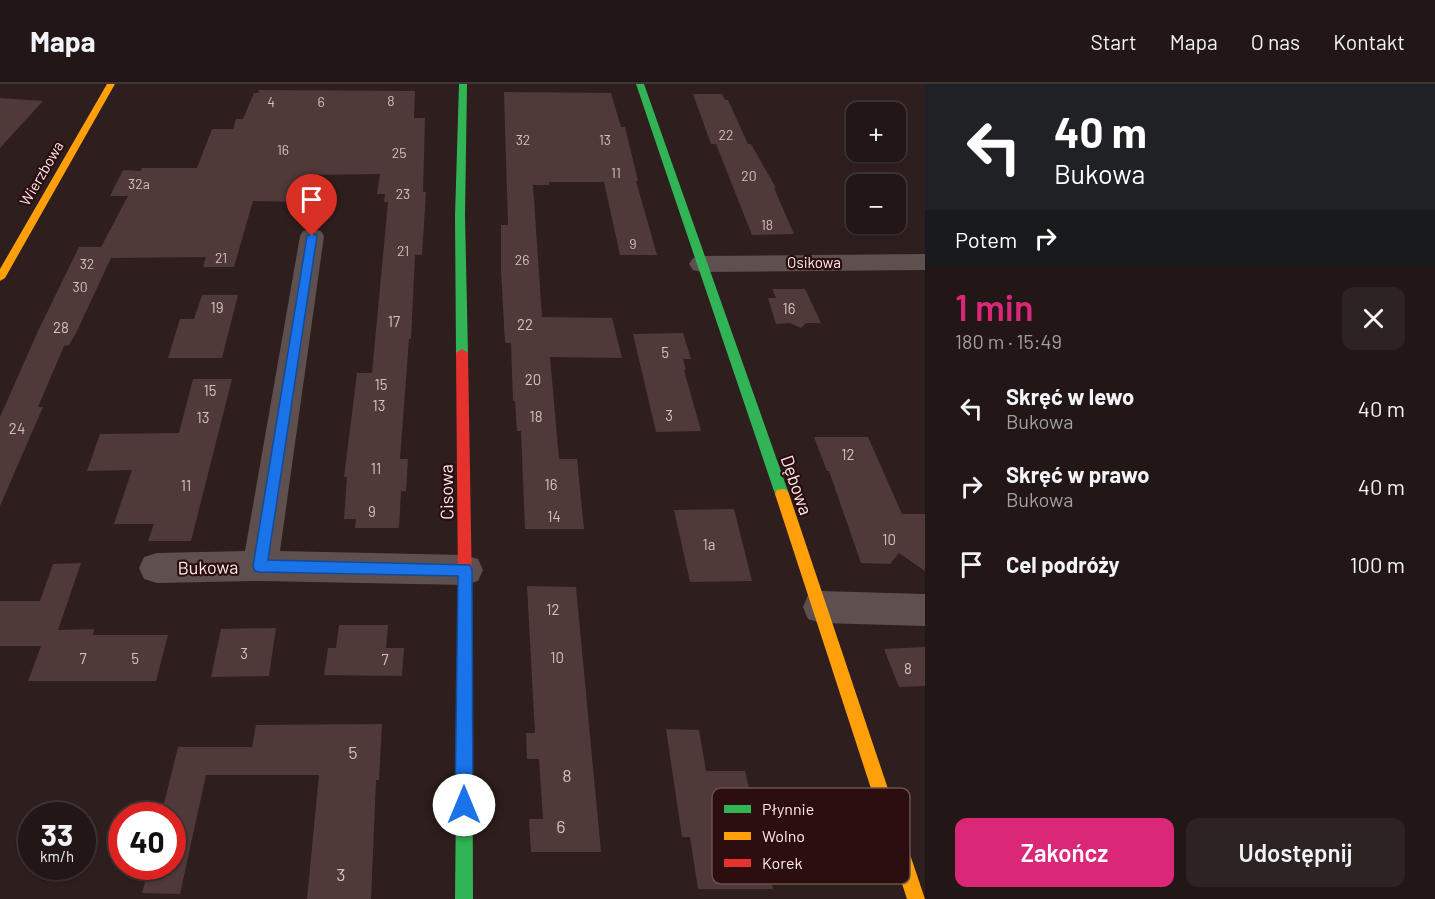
<!DOCTYPE html>
<html lang="pl">
<meta charset="utf-8">
<style>
:root{--surface:#221616;--page:#2e2323;--text:#f1f3f6;--muted:#a29fa1;--line:#3f3535;--accent:#db2777}
body{margin:0;font-family:Barlow,sans-serif;background:var(--page);color:var(--text);height:100vh;display:flex;flex-direction:column;font-size:22px;white-space:nowrap}
*{box-sizing:border-box;margin:0}
p{font-size:20px;color:var(--muted)}
.icon{flex:none;width:33px;height:33px;fill:none;stroke:currentColor;stroke-width:2;stroke-linecap:round;stroke-linejoin:round}
.map{position:relative;flex:1;overflow:hidden}
.panel{display:flex;flex-direction:column;background:var(--surface);width:510px}
.panel>*{flex:none}
.hud{background:#202124;color:#fff;overflow:hidden}
.controls{position:absolute;left:846px;top:18px;display:grid;gap:12px}
.controls a{display:grid;place-items:center;width:60px;height:60px;border-radius:12px;background:var(--surface);box-shadow:0 2px 4px #0004,0 0 0 2px var(--line);font-size:30px}
.speed{position:absolute;left:18px;top:718px;display:flex;gap:12px;font-size:30px;font-weight:700;text-align:center}
.speed>*{display:grid;place-content:center;width:78px;height:78px;border-radius:50%;background:var(--surface);box-shadow:0 2px 4px #0004,0 0 0 2px var(--line);line-height:1}
.speed small{font-size:15px;font-weight:400}
.speed .limit{border:9px solid #d22;background:#fff;color:#111}
.pin{position:absolute;display:grid;place-items:center;width:51px;height:51px;color:#fff;margin:-62px -26px;border-radius:50% 50% 50% 0;rotate:-45deg;box-shadow:0 0 6px #0007}
.pin .icon{rotate:45deg}
.me{position:absolute;width:66px;margin:-33px;rotate:0deg;stroke-linejoin:round;filter:drop-shadow(0 0 4px #0008)}
.turn{display:flex;align-items:center;gap:21px;height:126px;padding:0 30px;font-size:27px}
.turn .icon{width:78px;height:78px;stroke-width:2.5}
.turn b{display:block;font-size:42px;line-height:51px}
.then{display:flex;align-items:center;height:57px;padding:0 30px;background:#0003;gap:12px;font-size:22px}
.round{display:grid;place-items:center;flex:none;width:63px;height:63px;border-radius:12px;background:var(--page)}
.head{display:flex;align-items:center;justify-content:space-between;height:102px;padding:0 30px}
h1{font-size:36px;font-weight:600;line-height:45px;color:var(--accent)}
.cta{display:flex;gap:12px;margin-top:auto;padding:12px 30px}
.cta a{flex:1;height:69px;border-radius:12px;background:var(--accent);color:#fff;font-size:24px;font-weight:600;line-height:69px;text-align:center}
.cta a+a{background:var(--page);color:var(--text)}
ul{padding:0;list-style:none}
li{display:flex;align-items:center;gap:18px;height:78px;padding:0 30px}
li div{flex:1}
li b{display:block;font-size:22px}
li em{font-style:normal}
header{display:flex;align-items:center;gap:36px;box-sizing:border-box;height:84px;padding:0 30px;background:var(--surface);border-bottom:2px solid var(--line)}
header strong{font-size:28px}
nav{display:flex;gap:33px;margin-inline-start:auto;font-size:21px}
main{display:flex;flex:1;min-height:0}
.map>svg:first-child{display:block}
.building{fill:#503939}
.lines{fill:none;stroke-linecap:round;stroke-linejoin:round}
.street{fill:#5d504f;fill-rule:evenodd}
.fast{fill:#30b455;fill-rule:evenodd}
.slow{fill:#ff9f0a;fill-rule:evenodd}
.jam{fill:#e5322d;fill-rule:evenodd}
.route{fill:#1a73e8;stroke:#114b97;stroke-width:1.5}
.labels{text-anchor:middle;dominant-baseline:central;stroke-width:4.5;stroke-linejoin:round;paint-order:stroke}
.far-number-label{font-size:14px;fill:#d3c0be}
.far-street-label{font-size:15px;fill:#ffedeb;stroke:#2b0e0d}
.number-label{font-size:15px;fill:#d3c0be}
.street-label{font-size:18px;fill:#ffedeb;stroke:#2b0e0d}
.near-number-label{font-size:18px;fill:#d3c0be}
.key{fill:#2b0e0d;stroke:#6b5150;stroke-width:1.5}
.key-label{font-size:16px;fill:#ffedeb}
</style>
<header>
<strong>Mapa</strong>
<nav><a>Start</a><a>Mapa</a><a>O nas</a><a>Kontakt</a></nav>
</header>
<main>
<div class="map">
<svg width="925" height="815" viewBox="0 0 925 815">
<rect width="100%" height="100%" fill="#2e1e1d"/>
<path class="building" d="M259 6 415 7 414 34H425L423 108H426L422 171H415L411 255H409L400 375H408L406 407H401L399 444H355L356 435H344L347 393H344L357 289H372L388 118H384L385 110H377L380 90 309 91 301 118 253 117 234 183H203L206 173 111 174 76 249 69 261 64 262 38 323H43L0 422V333L38 247 79 163H101L128 112H110L123 86 141 87 142 84H197L212 45H233L236 35H243L254 9H258Z
M504 8 611 9 621 43H625L638 97H636L657 171H620L604 98H549V101H533L542 233 612 234 622 274 550 273 559 375H577L584 445H525L521 347H517L515 317H513L511 259H505L501 186V141H508Z
M693 10H722L725 16H728L748 60H751L776 104H774L794 150 752 151 716 60H711Z
M0 14 43 17 0 64Z
M772 205H805L821 239H806L801 244 790 239 776 240 768 214H776Z
M202 211H238L222 274H168L180 235H194Z
M683 249 691 275H683L686 286H684L701 347 656 348 633 250Z
M193 295H232L191 457H148L154 440H114L132 386 87 387 100 350 179 349Z
M814 353H868L902 430H925V487L899 469 890 480 861 479 829 387H827Z
M734 425 752 497 690 498 674 426Z
M81 479 58 546 94 545 93 551H168L156 597H28L41 562H0V517H40L53 480Z
M527 502 576 503 601 768H531L529 735H543L539 675H527L526 649H535Z
M339 541H388L386 564H404L402 592 324 591 328 564H336Z
M276 544 269 592 211 593 221 545Z
M925 563V602L899 603 884 565Z
M382 640 379 696H376L371 815H307L319 691H206L180 810 142 809 149 783H172V732H161L178 663H252L256 641Z
M666 645 699 646 706 687H745L773 805H698L690 753H682Z"/>
<g class="lines">
<path class="street" d="M312 145 321 147 324 152 280 467 465 471 478 475 483 486 478 497 465 501 260 497 157 499 144 495 139 484 144 473 157 469 245 467 300 152 303 147Z
M925 170V186L702 188 693 186 689 180 693 174 702 172Z
M821 507 925 510V542L821 539 808 535 803 523 808 511Z"/>
<path class="fast" d="M459 0H467L465 132 468 269 462 273 456 269 455 132Z
M636 0H644L789 410 787 414H777L775 410Z
M465 500 470 501 472 506 473 815H455L458 506 460 501Z"/>
<path class="slow" d="M107 0H115L5 194 0 197V185Z
M782 405 787 406 789 410 925 815H907L775 410 777 406Z"/>
<path class="jam" d="M462 265 468 269 472 506 470 511 465 512 460 511 458 506 456 269Z"/>
</g>
<path class="route" d="M312 149 317 152 268 476 470 481 472 486 473 721 471 727 464 730 458 727 455 721 458 492 260 488 255 487 253 482 307 152Z"/>
<g class="labels">
<g class="far-number-label">
<text x="391" y="16">8</text>
<text x="271" y="17">4</text>
<text x="321" y="17">6</text>
<text x="726" y="50">22</text>
<text x="523" y="55">32</text>
<text x="605" y="55">13</text>
<text x="283" y="65">16</text>
<text x="399" y="68">25</text>
<text x="616" y="88">11</text>
<text x="749" y="91">20</text>
<text x="139" y="99">32a</text>
<text x="403" y="109">23</text>
<text x="767" y="140">18</text>
<text x="633" y="159">9</text>
<text x="403" y="166">21</text>
<text x="221" y="173">21</text>
<text x="522" y="175">26</text>
<text x="87" y="179">32</text>
<text x="80" y="202">30</text>
</g>
<g class="far-street-label">
<text transform="translate(41 89) rotate(-60)">Wierzbowa</text>
<text x="814" y="178">Osikowa</text>
</g>
<g class="number-label">
<text x="217" y="223">19</text>
<text x="789" y="224">16</text>
<text x="394" y="237">17</text>
<text x="525" y="240">22</text>
<text x="61" y="243">28</text>
<text x="665" y="268">5</text>
<text x="533" y="295">20</text>
<text x="381" y="300">15</text>
<text x="210" y="306">15</text>
<text x="379" y="321">13</text>
<text x="669" y="331">3</text>
<text x="536" y="332">18</text>
<text x="203" y="333">13</text>
<text x="17" y="344">24</text>
<text x="848" y="370">12</text>
<text x="376" y="384">11</text>
<text x="551" y="400">16</text>
<text x="186" y="401">11</text>
<text x="372" y="427">9</text>
<text x="554" y="432">14</text>
<text x="889" y="455">10</text>
<text x="709" y="460">1a</text>
<text x="553" y="525">12</text>
<text x="244" y="569">3</text>
<text x="557" y="573">10</text>
<text x="83" y="574">7</text>
<text x="135" y="574">5</text>
<text x="385" y="575">7</text>
<text x="908" y="584">8</text>
</g>
<g class="street-label">
<text transform="translate(797 401) rotate(71)">Dębowa</text>
<text transform="translate(446 408) rotate(-91)">Cisowa</text>
<text transform="translate(208 483) rotate(-1)">Bukowa</text>
</g>
<g class="near-number-label">
<text x="353" y="668">5</text>
<text x="567" y="691">8</text>
<text x="561" y="742">6</text>
<text x="341" y="790">3</text>
</g>
</g>
<rect x="712" y="704" width="198" height="96" rx="9" class="key"/>
<rect x="724" y="721" width="27" height="8" fill="#30b455"/>
<rect x="724" y="748" width="27" height="8" fill="#ff9f0a"/>
<rect x="724" y="775" width="27" height="8" fill="#e5322d"/>
<g class="key-label">
<text x="762" y="731">Płynnie</text>
<text x="762" y="758">Wolno</text>
<text x="762" y="785">Korek</text>
</g>
</svg>
<div class="controls">
<a>+</a>
<a>−</a>
</div>
<div class="speed"><div>33<small>km/h</small></div><div class="limit">40</div></div>
<div class="pin" style="left:312px;top:152px;background:#d93025"><svg class="icon" aria-label="arrive" viewBox="0 0 24 24"><path d="M6 21V4h12l-3 4 3 4H6"/></svg></div>
<svg class="me" style="left:464px;top:721px" viewBox="-20 -20 40 40"><circle r="19" fill="#fff"/><path d="M0-13L10 11 0 6-10 11z" fill="#1a73e8"/></svg>
</div>
<section class="panel">
<div class="hud">
<div class="turn"><svg class="icon" aria-label="left" viewBox="0 0 24 24"><path d="M17 20v-9H6M10 6l-5 5 5 5"/></svg><div><b>40 m</b>Bukowa</div></div>
<div class="then">Potem<svg class="icon" aria-label="right" viewBox="0 0 24 24"><path d="M7 20v-9h11M14 6l5 5-5 5"/></svg></div>
</div>
<div class="head"><div><h1>1 min</h1><p>180 m · 15:49</p></div><a class="round"><svg class="icon" aria-label="close" viewBox="0 0 24 24"><path d="M6 6l12 12M18 6L6 18"/></svg></a></div>
<ul>
<li><svg class="icon" aria-label="left" viewBox="0 0 24 24"><path d="M17 20v-9H6M10 6l-5 5 5 5"/></svg><div><b>Skręć w lewo</b><p>Bukowa</p></div><em>40 m</em></li>
<li><svg class="icon" aria-label="right" viewBox="0 0 24 24"><path d="M7 20v-9h11M14 6l5 5-5 5"/></svg><div><b>Skręć w prawo</b><p>Bukowa</p></div><em>40 m</em></li>
<li><svg class="icon" aria-label="arrive" viewBox="0 0 24 24"><path d="M6 21V4h12l-3 4 3 4H6"/></svg><div><b>Cel podróży</b></div><em>100 m</em></li>
</ul>
<div class="cta"><a>Zakończ</a><a>Udostępnij</a></div>
</section>
</main>
